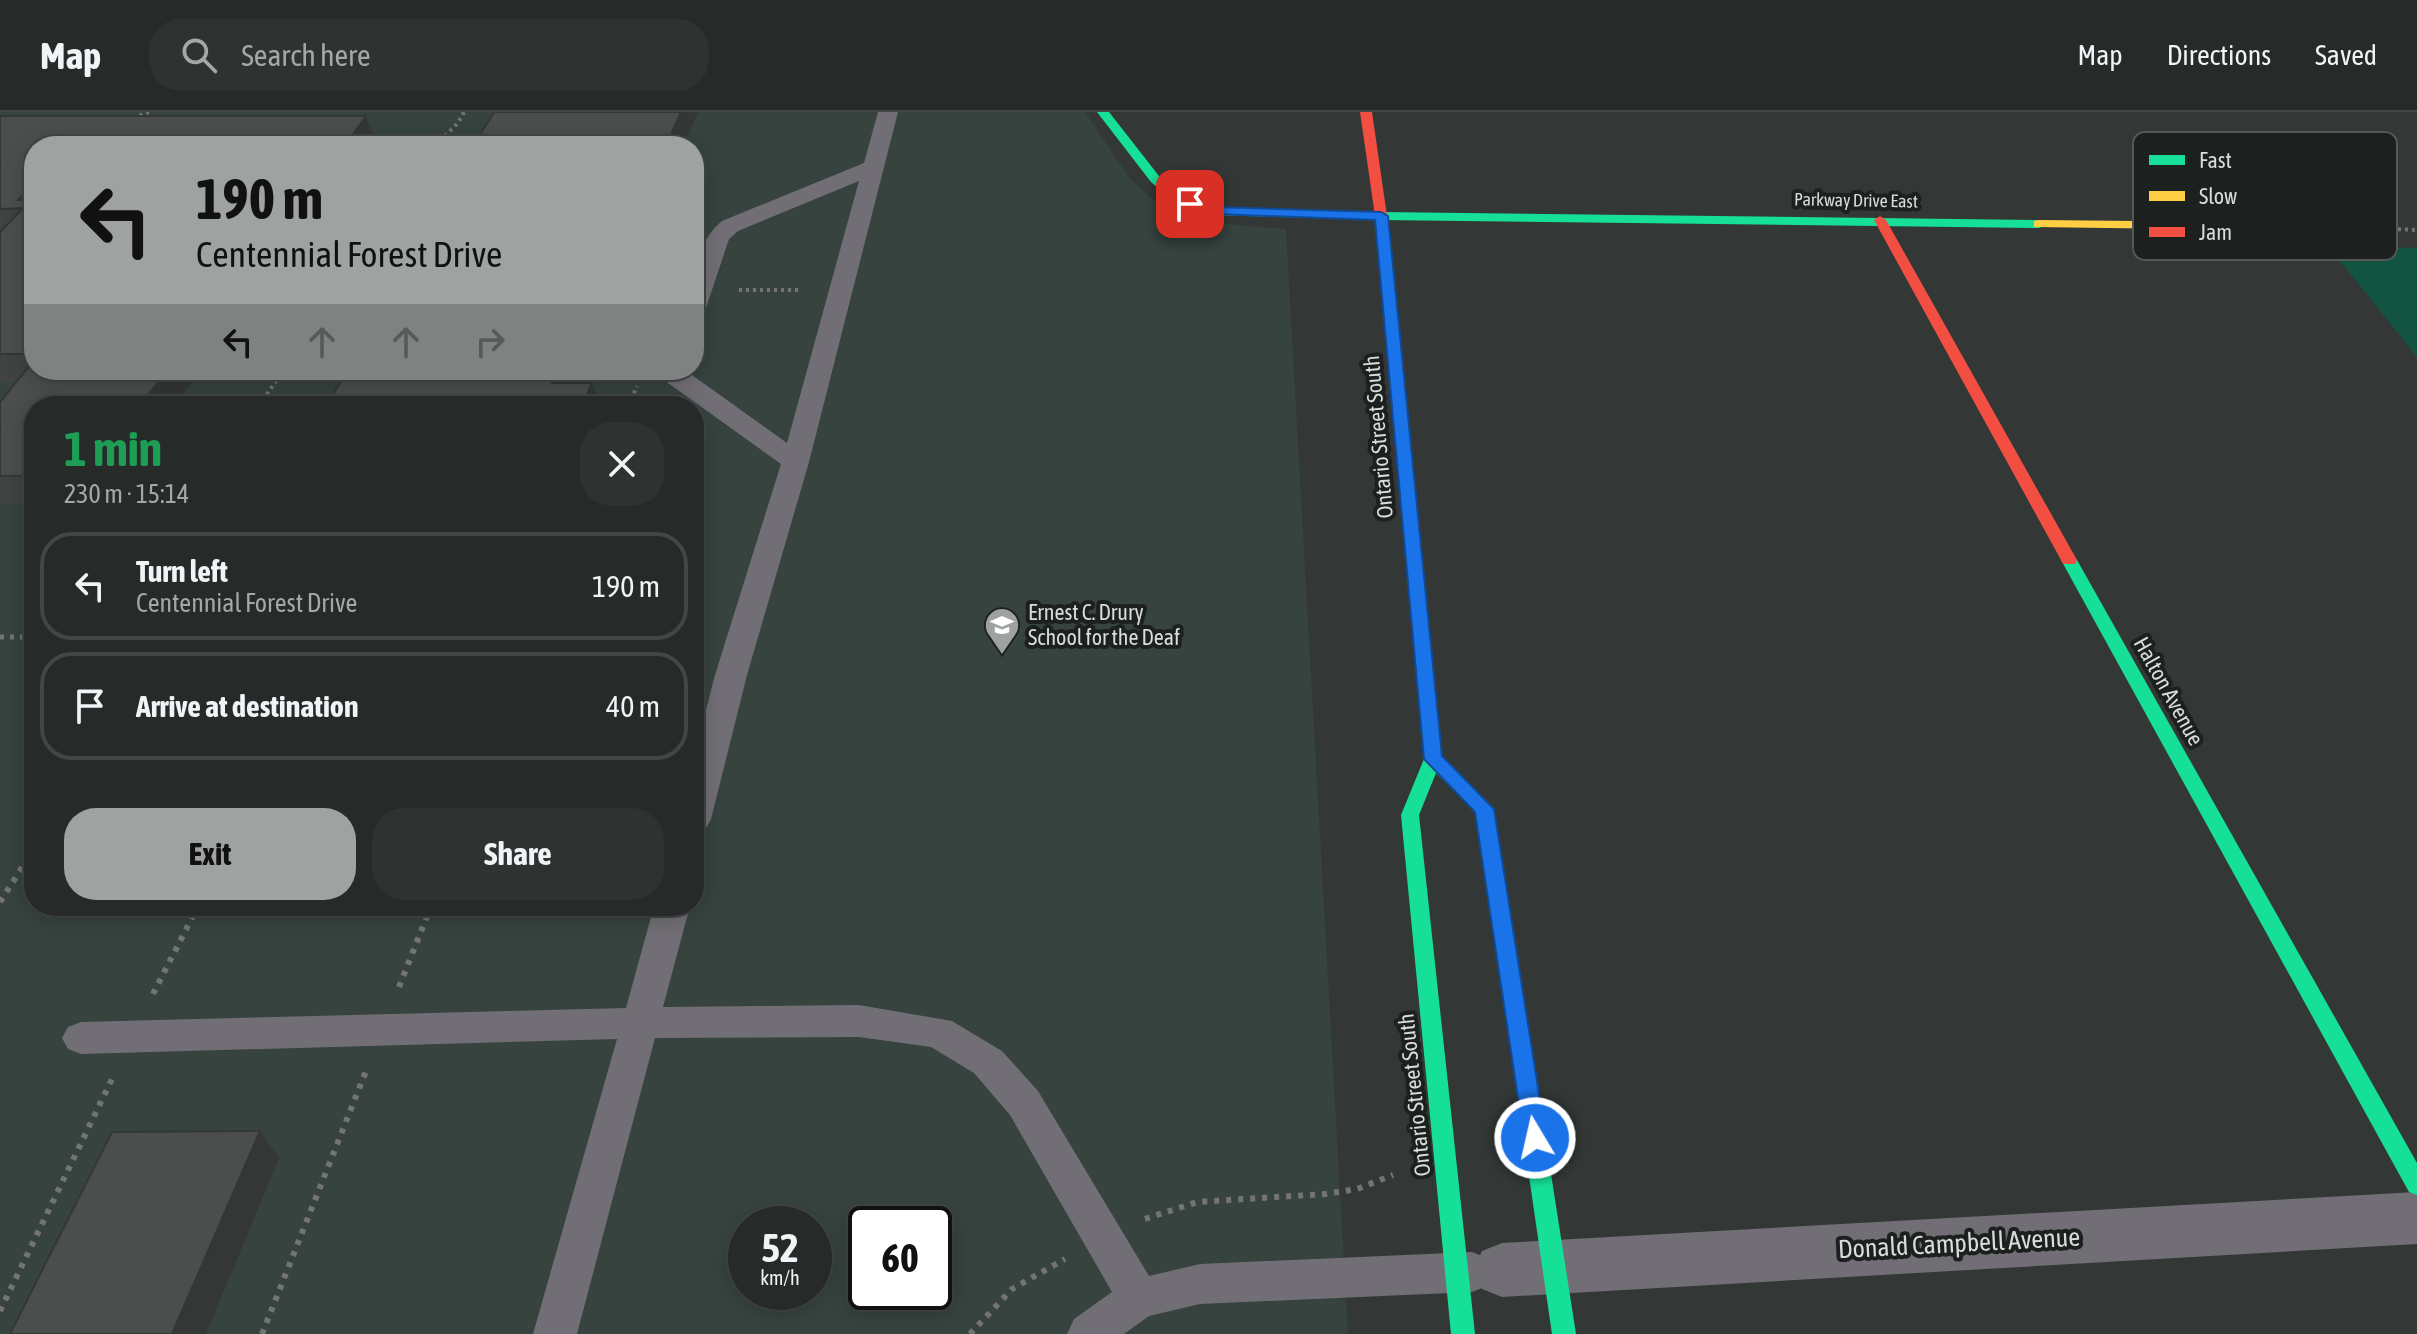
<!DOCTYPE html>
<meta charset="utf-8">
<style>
:root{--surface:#262a28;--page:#2e3230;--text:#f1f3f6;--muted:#a4a7a8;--line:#424645;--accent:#9ea3a1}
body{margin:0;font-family:"Asap Condensed",sans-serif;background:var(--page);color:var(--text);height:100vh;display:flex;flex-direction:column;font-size:30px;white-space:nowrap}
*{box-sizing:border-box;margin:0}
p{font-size:26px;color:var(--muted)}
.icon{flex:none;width:44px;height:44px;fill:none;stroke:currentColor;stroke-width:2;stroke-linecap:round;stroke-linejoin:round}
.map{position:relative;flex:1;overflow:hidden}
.side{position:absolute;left:24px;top:284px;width:680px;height:520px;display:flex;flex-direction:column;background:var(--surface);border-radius:32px;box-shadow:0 4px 20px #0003,0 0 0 2px var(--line)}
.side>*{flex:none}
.hud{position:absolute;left:24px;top:24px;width:680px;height:244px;border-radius:32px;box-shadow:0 4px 20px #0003,0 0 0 2px var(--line);background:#9ea3a1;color:#111;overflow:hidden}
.speed{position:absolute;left:728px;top:1094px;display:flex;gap:16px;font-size:40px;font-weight:700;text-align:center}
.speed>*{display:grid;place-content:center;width:104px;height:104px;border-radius:50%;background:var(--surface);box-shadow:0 4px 20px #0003,0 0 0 2px var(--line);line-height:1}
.speed small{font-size:20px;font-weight:400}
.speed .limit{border:4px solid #111;border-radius:12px;background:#fff;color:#111}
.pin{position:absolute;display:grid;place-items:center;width:68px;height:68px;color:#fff;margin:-34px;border-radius:16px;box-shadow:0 4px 12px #0006}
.me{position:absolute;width:88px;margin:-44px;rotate:351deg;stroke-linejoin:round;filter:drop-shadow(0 0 6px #0008)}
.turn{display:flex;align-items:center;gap:28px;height:168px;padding:0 40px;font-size:36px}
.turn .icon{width:104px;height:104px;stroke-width:2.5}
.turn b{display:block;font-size:56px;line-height:68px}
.lanes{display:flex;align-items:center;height:76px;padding:0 40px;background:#0003;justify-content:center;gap:40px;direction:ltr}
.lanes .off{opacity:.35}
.round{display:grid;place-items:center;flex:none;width:84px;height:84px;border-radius:32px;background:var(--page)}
.summary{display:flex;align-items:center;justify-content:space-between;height:136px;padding:0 40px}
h1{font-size:48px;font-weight:700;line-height:60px;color:#1e9e55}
.primary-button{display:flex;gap:16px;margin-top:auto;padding:16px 40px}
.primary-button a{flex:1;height:92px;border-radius:32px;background:var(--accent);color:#111;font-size:32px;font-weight:700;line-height:92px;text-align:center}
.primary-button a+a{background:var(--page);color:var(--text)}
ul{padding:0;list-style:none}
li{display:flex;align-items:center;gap:24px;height:108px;margin:0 16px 12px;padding:0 24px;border:4px solid var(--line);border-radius:32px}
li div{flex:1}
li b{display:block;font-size:30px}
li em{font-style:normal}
header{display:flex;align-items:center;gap:48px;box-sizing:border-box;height:112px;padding:0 40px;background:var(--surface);border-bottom:2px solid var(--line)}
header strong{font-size:38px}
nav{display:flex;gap:44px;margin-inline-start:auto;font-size:28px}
.search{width:560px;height:72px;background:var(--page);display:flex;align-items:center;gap:20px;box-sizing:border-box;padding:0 28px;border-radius:32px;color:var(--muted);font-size:30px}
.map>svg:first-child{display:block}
.built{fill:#36433e;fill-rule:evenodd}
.green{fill:#135342}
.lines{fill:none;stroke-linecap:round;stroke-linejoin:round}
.path-far2{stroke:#747477;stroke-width:4;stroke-dasharray:3 4;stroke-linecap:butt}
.path-far1{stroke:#747477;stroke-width:5;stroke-dasharray:4 6;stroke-linecap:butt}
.path{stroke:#747477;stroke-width:6;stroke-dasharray:5 7;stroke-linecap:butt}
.lane{fill:#716f75;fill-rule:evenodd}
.street{fill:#716f75;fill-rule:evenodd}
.fast{fill:#16e098;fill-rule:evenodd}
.slow{fill:#ffcf43;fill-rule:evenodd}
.jam{fill:#f24e42;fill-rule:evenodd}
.wall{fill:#404341}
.shaded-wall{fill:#343735}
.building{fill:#4a4e4c;stroke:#343735;stroke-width:2}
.route{fill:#1a73e8;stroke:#114b97;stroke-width:2}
.labels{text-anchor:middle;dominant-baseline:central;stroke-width:8;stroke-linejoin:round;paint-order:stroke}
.far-street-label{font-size:18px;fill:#d8dcda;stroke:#1c201e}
.street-label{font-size:22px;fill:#d8dcda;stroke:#1c201e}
.poi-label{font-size:22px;fill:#d8dcda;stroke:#1c201e;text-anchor:start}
.near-street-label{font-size:26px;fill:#d8dcda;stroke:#1c201e}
.key{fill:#1c201e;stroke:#545856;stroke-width:2}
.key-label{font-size:22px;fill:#d8dcda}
</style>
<header>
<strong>Map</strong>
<div class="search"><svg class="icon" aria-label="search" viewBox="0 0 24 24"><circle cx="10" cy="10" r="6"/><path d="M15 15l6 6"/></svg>Search here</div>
<nav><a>Map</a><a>Directions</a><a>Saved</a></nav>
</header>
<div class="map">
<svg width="2417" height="1222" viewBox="0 0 2417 1222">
<rect width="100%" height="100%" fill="#333836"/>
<path class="built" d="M0 0H1085L1130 67 1160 93 1184 105 1205 110 1286 117 1348 1222H0ZM34 34H694V258H34ZM34 294H694V794H34ZM746 1112H814V1180H746ZM866 1112H934V1180H866Z"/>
<path class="green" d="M2328 134 2417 136V245Z"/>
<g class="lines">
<path class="path-far2" d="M133 6 149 0
M435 34 458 11 464 0
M2370 116 2417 118
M739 178H801
M259 294 276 269
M628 294 637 274"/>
<path class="path-far1" d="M0 525H34"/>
<path class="path" d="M0 790 34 737
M399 875 431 794
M153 882 198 794
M1145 1107 1197 1090 1325 1082 1357 1077 1393 1063
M0 1199 112 967
M262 1222 366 959
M970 1222 1012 1177 1065 1147"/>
<path class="lane" d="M878 0H898L809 350 747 563 711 707 706 716 694 720V644L715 563 781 352 668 271 659 258H685L787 331 859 69 738 119 729 127 706 196 703 201 694 203C694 169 693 133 722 109L864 51Z
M654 794H690L663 895 859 893 952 909 1002 939 1038 979 1149 1164 1200 1152 1472 1140 1487 1146 1493 1160 1487 1174 1472 1180 1200 1192 1149 1204 1124 1222H1067L1074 1207 1112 1180 1010 1003 974 961 931 935 859 925 655 926 577 1222H533L617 927 81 942 68 937 62 926 68 915 81 910 626 896Z"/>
<path class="street" d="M2417 1080V1132L1502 1185 1482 1177 1473 1158 1482 1139 1502 1131Z"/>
<path class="fast" d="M1097 0H1109L1159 64 1179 81 1215 95 1381 100 2039 108 2045 112 2039 116 1381 108 1213 103 1171 87 1151 70Z
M1410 402 1418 407 1442 645 1494 697 1576 1222H1552L1476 700 1436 661 1419 703 1475 1222H1451L1401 703 1424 647 1402 407Z
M2069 443 2077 448 2417 1051V1083L2409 1080 2061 448Z"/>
<path class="slow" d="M2039 108 2330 111 2336 115 2330 119 2034 115V109Z"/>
<path class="jam" d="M1360 0H1372L1387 104 1418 407 1410 412 1402 407 1375 104Z
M1880 104 1886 108 2077 448 2075 452H2063L2061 448 1874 108Z"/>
</g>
<path class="wall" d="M0 4 375 29 372 34H34V258H579L573 271H592L599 294H326L341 269H192L34 294V392H0V290L16 270H0Z"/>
<path class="shaded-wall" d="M681 0H698L683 34H666Z
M366 4 375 29 372 34H347L346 32Z
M34 72V112L18 88Z
M167 258H187L192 269 174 294H140Z
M558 258H579L563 294 552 271Z
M592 271 599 294H582Z
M260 1019 279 1046 206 1222H172Z"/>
<path class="building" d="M494 0H681L666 34H473Z
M0 4H366L346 32H334L333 34H214L217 31 34 34V72L18 88H34V242H0V120L23 96 0 97Z
M34 248V258H167L140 294H34V364H0V290Z
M348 258H558L552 271H592L582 294H326Z
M260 1019 172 1222H10L112 1020Z"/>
<path class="route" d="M1190 88 1214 95 1381 100 1388 104 1442 644 1494 697 1546 1026 1543 1033 1535 1036 1527 1033 1524 1026 1475 700 1424 647 1375 108 1213 102 1186 94 1184 92Z"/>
<defs>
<g id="school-pin" transform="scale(1.8)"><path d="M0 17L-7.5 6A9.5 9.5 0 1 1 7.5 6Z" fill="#9ea3a1" stroke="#1c201e"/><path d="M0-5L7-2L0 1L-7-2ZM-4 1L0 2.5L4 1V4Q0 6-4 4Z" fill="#fff"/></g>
</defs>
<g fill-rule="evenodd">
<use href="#school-pin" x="1002" y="513"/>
</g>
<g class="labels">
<g class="far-street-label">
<text transform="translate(1856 88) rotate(1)">Parkway Drive East</text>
</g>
<g class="street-label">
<text transform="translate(1378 325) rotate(-95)">Ontario Street South</text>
<text transform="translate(2169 579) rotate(61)">Halton Avenue</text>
<text transform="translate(1414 983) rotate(-96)">Ontario Street South</text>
</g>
<g class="poi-label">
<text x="1028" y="500">Ernest C. Drury<tspan x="1028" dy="25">School for the Deaf</tspan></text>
</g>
<g class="near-street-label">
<text transform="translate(1959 1131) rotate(-3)">Donald Campbell Avenue</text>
</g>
</g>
<rect x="2133" y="20" width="264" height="128" rx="12" class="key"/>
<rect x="2149" y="43" width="36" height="10" fill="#16e098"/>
<rect x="2149" y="79" width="36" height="10" fill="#ffcf43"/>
<rect x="2149" y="115" width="36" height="10" fill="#f24e42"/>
<g class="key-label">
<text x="2199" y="56">Fast</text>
<text x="2199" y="92">Slow</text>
<text x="2199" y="128">Jam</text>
</g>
</svg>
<div class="speed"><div>52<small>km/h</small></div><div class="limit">60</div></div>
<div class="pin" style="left:1190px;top:92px;background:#d93025"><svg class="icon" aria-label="arrive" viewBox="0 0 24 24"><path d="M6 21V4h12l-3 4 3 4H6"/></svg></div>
<svg class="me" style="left:1535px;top:1026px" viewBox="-20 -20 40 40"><circle r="17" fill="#1a73e8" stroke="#fff" stroke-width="3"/><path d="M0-11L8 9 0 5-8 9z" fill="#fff"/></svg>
<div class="hud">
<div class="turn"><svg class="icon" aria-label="left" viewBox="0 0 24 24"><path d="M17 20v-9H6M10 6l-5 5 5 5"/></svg><div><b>190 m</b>Centennial Forest Drive</div></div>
<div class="lanes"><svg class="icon" aria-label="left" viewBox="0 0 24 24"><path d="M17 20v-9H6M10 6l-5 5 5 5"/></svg><svg class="icon off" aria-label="ahead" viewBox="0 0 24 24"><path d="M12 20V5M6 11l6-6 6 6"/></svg><svg class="icon off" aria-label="ahead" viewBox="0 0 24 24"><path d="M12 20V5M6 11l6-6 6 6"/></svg><svg class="icon off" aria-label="right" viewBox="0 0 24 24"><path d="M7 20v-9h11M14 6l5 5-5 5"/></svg></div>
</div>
<section class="side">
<div class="summary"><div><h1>1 min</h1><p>230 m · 15:14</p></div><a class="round"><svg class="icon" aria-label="close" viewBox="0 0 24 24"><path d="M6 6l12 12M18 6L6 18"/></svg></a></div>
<ul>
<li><svg class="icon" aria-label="left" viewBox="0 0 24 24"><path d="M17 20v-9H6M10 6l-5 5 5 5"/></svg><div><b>Turn left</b><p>Centennial Forest Drive</p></div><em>190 m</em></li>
<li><svg class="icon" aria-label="arrive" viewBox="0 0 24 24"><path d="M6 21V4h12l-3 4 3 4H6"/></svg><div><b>Arrive at destination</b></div><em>40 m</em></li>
</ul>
<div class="primary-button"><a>Exit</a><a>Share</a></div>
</section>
</div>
